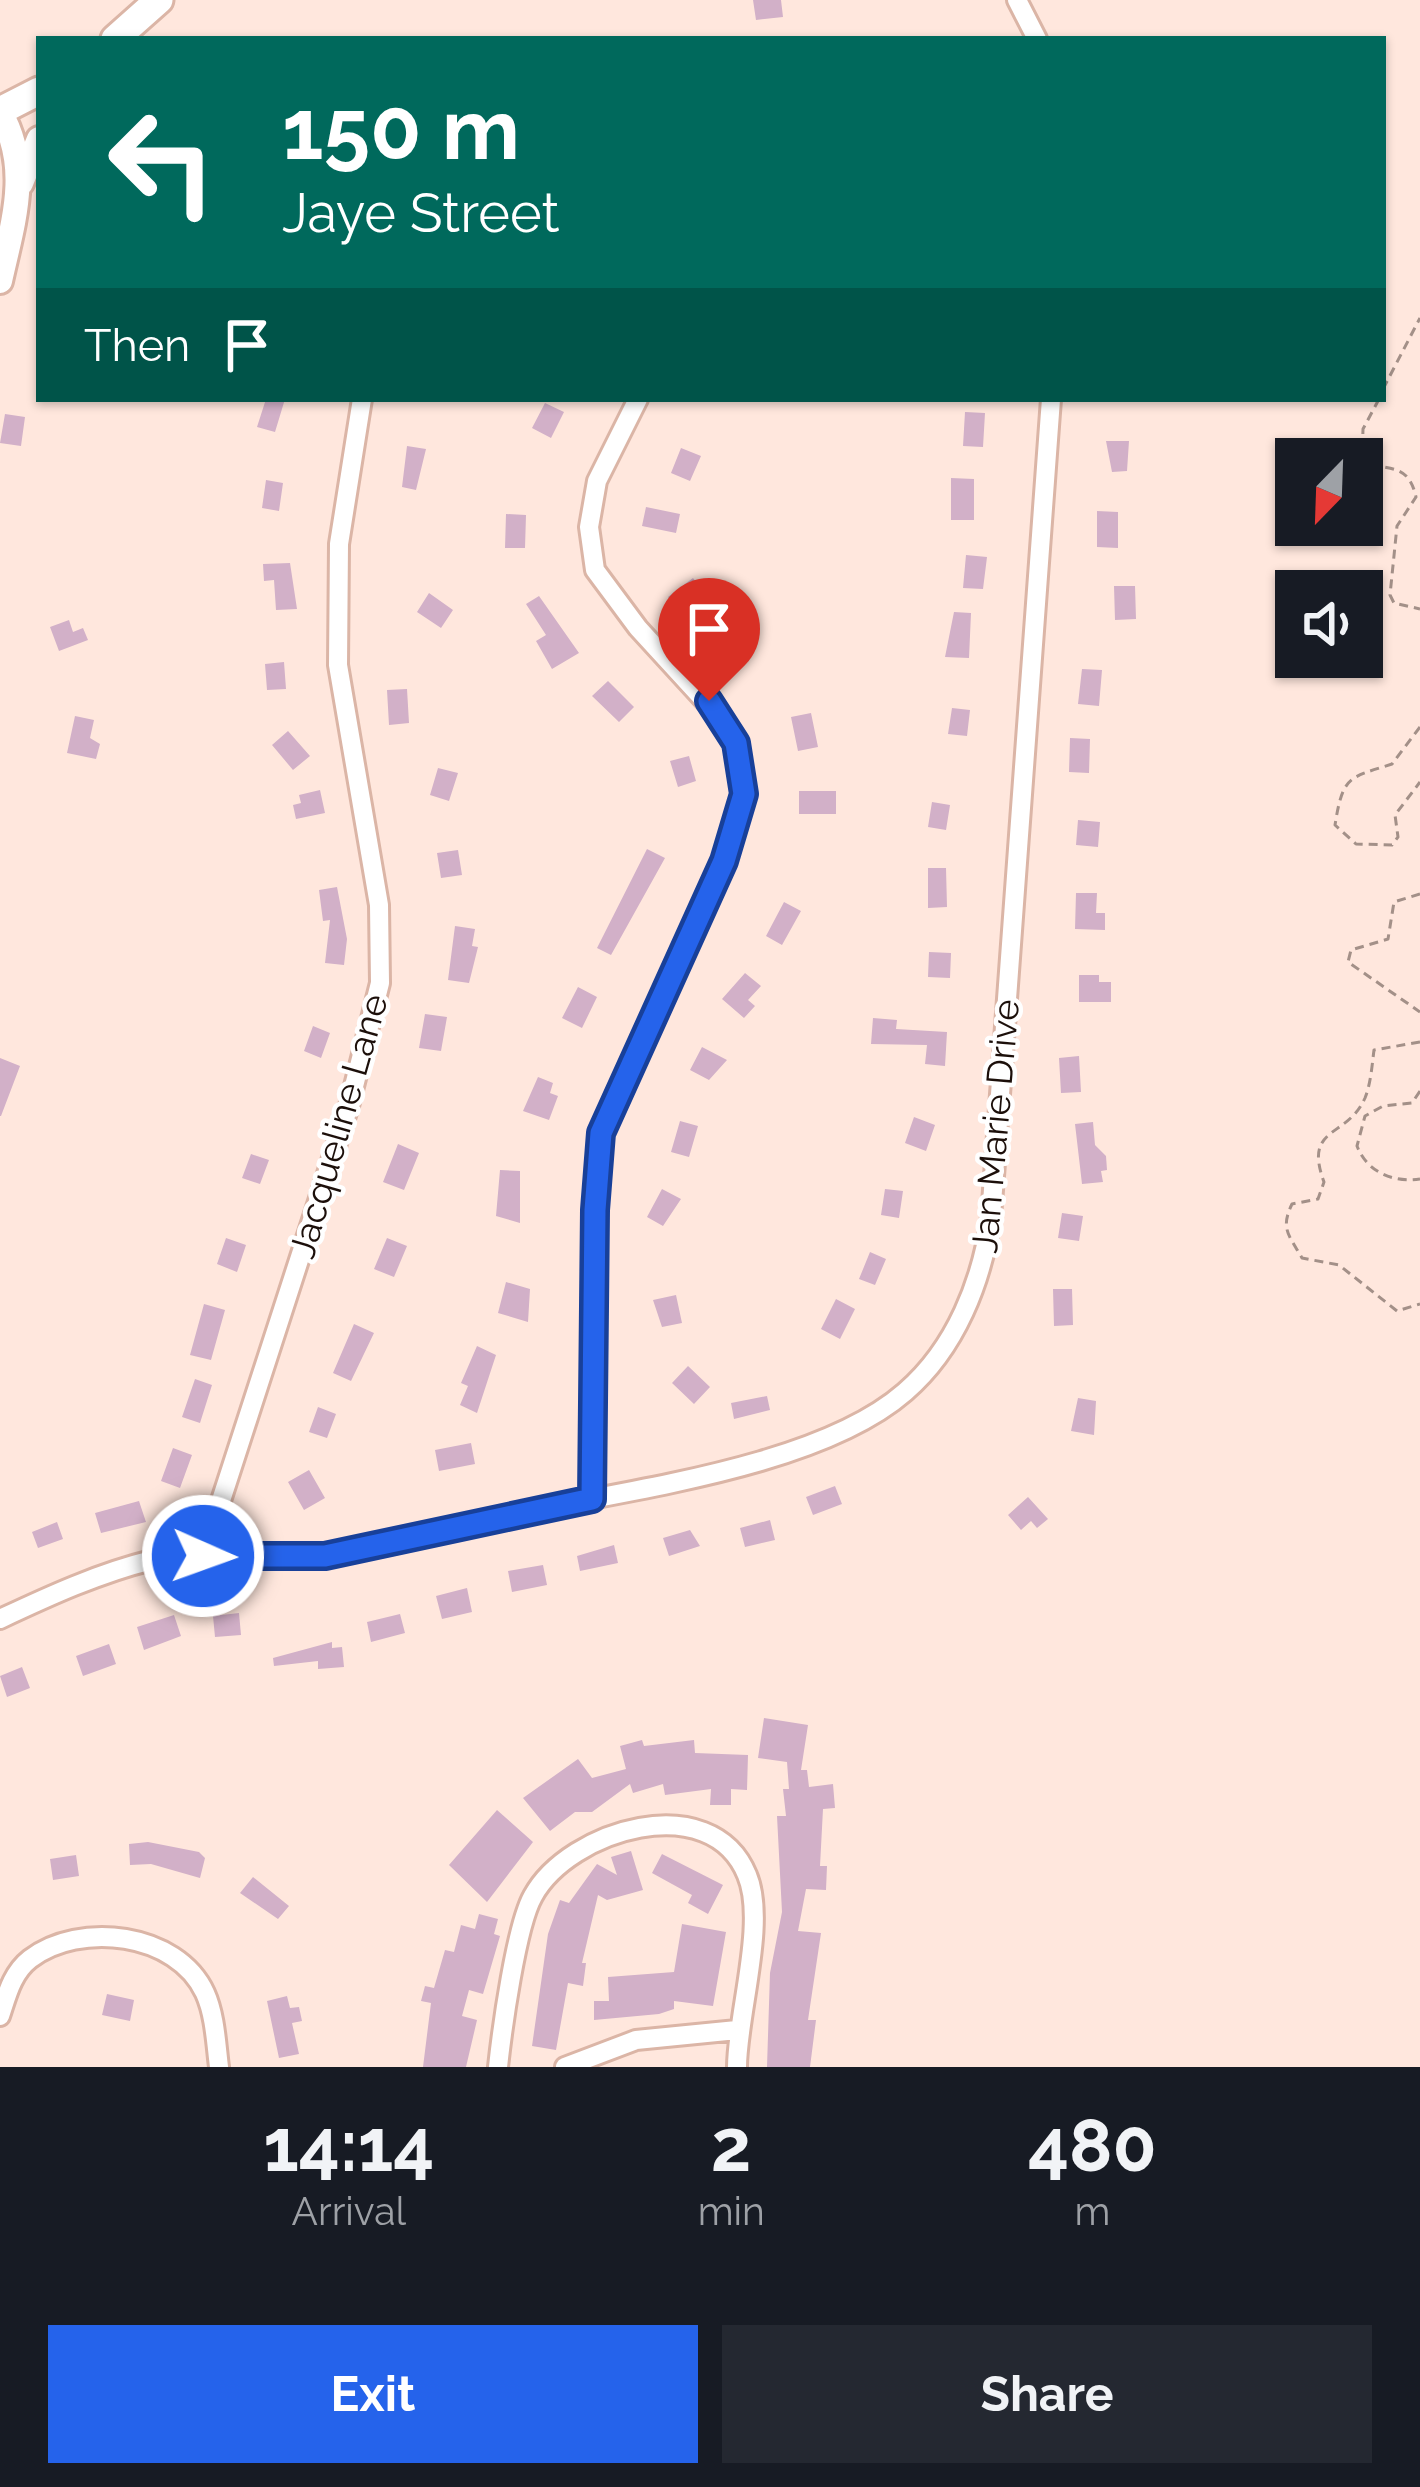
<!DOCTYPE html>
<style>
:root{--surface:#171b24;--page:#242831;--text:#f1f3f6;--muted:#9ea1a6;--accent:#2563eb}
body{margin:0;font-family:Raleway,sans-serif;background:var(--page);color:var(--text);height:100vh;display:flex;flex-direction:column;font-size:45px;white-space:nowrap}
*{box-sizing:border-box;margin:0}
p{font-size:39px;color:var(--muted)}
.icon{flex:none;width:66px;height:66px;fill:none;stroke:currentColor;stroke-width:2;stroke-linecap:round;stroke-linejoin:round}
.map{position:relative;height:2067px;overflow:hidden}
.details{display:flex;flex-direction:column;background:var(--surface);flex:1}
.details>*{flex:none}
.top-card{position:absolute;left:36px;top:36px;width:1350px;height:366px;border-radius:0px;box-shadow:0 3px 9px #0004;background:#00695c;color:#fff;overflow:hidden}
.needle{width:78px;rotate:203deg}
.buttons{position:absolute;left:1275px;top:438px;display:grid;gap:24px}
.buttons a{display:grid;place-items:center;width:108px;height:108px;border-radius:0px;background:var(--surface);box-shadow:0 3px 9px #0004;font-size:60px}
.pin{position:absolute;display:grid;place-items:center;width:102px;height:102px;color:#fff;margin:-123px -51px;border-radius:50% 50% 50% 0;rotate:-45deg;box-shadow:0 0 12px #0007}
.pin .icon{rotate:45deg}
.me{position:absolute;width:132px;margin:-66px;rotate:92deg;stroke-linejoin:round;filter:drop-shadow(0 0 9px #0008)}
.turn{display:flex;align-items:center;gap:42px;height:252px;padding:0 48px;font-size:54px}
.turn .icon{width:156px;height:156px;stroke-width:2.5}
.turn b{display:block;font-size:84px;line-height:102px}
.then{display:flex;align-items:center;height:114px;padding:0 48px;background:#0003;gap:24px;font-size:45px}
.eta{display:flex;justify-content:space-evenly;align-items:center;height:204px;text-align:center}
.eta b{font-size:72px;font-weight:700;line-height:84px}
.action{display:flex;gap:24px;margin-top:auto;padding:24px 48px}
.action a{flex:1;height:138px;border-radius:0px;background:var(--accent);color:#fff;font-size:48px;font-weight:700;line-height:138px;text-align:center}
.action a+a{background:var(--page);color:var(--text)}
.map>svg:first-child{display:block}
.building{fill:#d2b0c8}
.lines{fill:none;stroke-linecap:round;stroke-linejoin:round}
.minor-casing{stroke:#dbb5a6;stroke-width:24}
.tertiary-casing{stroke:#dbb5a6;stroke-width:30}
.secondary-casing{stroke:#dbb5a6;stroke-width:33}
.path{stroke:#a39088;stroke-width:3;stroke-dasharray:9 6;stroke-linecap:butt}
.minor{stroke:#fff;stroke-width:18}
.tertiary{stroke:#fff;stroke-width:24}
.secondary{stroke:#fff;stroke-width:27}
.route-casing{stroke:#184099;stroke-width:30}
.route{stroke:#2563eb;stroke-width:21}
.labels{text-anchor:middle;dominant-baseline:central;stroke-width:9;stroke-linejoin:round;paint-order:stroke}
.street-label{font-size:36px;fill:#1c0f0a;stroke:#fff}
</style>
<div class="map">
<svg width="1420" height="2067" viewBox="0 0 1420 2067">
<rect width="100%" height="100%" fill="#ffe7dd"/>
<path class="building" d="M753 0H781L783 17 756 20Z
M266 399H285L275 432 257 427Z
M545 403 564 412 551 438 532 428Z
M965 412 985 413 983 447 963 446Z
M5 414 25 417 21 446 0 443Z
M1106 441H1129L1127 471 1112 472Z
M407 446 426 449 416 490 402 487Z
M681 448 701 456 690 481 671 473Z
M951 478 974 479V520H951Z
M266 480 283 483 279 511 262 508Z
M646 507 680 514 676 533 642 526Z
M1097 511 1118 512V548L1097 547Z
M506 514 526 515 525 548H505Z
M966 555 987 557 983 589 963 588Z
M290 563 297 609 276 610 274 580 264 581 263 564Z
M693 578 715 607 700 618 689 603 678 610 668 597Z
M1114 586H1135L1136 619 1115 620Z
M429 593 453 610 441 628 417 612Z
M539 596 579 653 552 669 536 641 546 635 526 604Z
M954 612 971 613 969 658 945 657Z
M69 620 73 632 83 628 88 640 59 651 50 627Z
M284 662 286 689 267 690 265 664Z
M1082 669 1102 670 1099 706 1078 704Z
M608 681 634 707 619 722 592 696Z
M407 689 409 723 389 725 387 690Z
M952 708 970 710 967 736 948 734Z
M811 713 818 747 798 751 791 717Z
M75 716 94 720 90 738 100 744 96 759 67 753Z
M288 731 310 756 293 770 272 745Z
M1070 738 1090 739 1089 773 1069 772Z
M689 756 696 781 678 787 670 761Z
M438 768 458 773 449 801 430 795Z
M320 790 325 813 296 819 293 805 301 803 299 795Z
M799 791H836V814H799Z
M932 802 950 805 946 830 928 827Z
M1078 820 1100 822 1098 847 1076 845Z
M647 849 665 858 611 955 597 948Z
M458 850 462 875 441 878 437 853Z
M928 868H946L947 907 928 908Z
M337 887 347 939 344 965 325 963 330 920 323 921 319 890Z
M1076 893H1097L1096 913H1105V930L1075 929Z
M784 902 801 911 782 945 766 936Z
M455 926 475 929 472 946 478 947 469 983 448 980Z
M929 952 951 953 950 978 928 977Z
M745 973 761 986 748 1000 755 1006 744 1018 722 999Z
M1079 975H1099V982H1111V1002H1079Z
M578 987 597 997 582 1028 562 1018Z
M425 1014 447 1017 441 1051 419 1048Z
M873 1018 897 1020 896 1029 947 1032 945 1066 925 1064 927 1045 871 1044Z
M313 1026 330 1033 321 1058 304 1051Z
M702 1047 727 1060 709 1080 690 1070Z
M1079 1056 1081 1092 1061 1093 1059 1058Z
M0 1058 20 1066 1 1116H0Z
M538 1077 553 1083 550 1093 558 1096 549 1120 523 1111Z
M914 1117 935 1125 926 1151 905 1143Z
M680 1121 698 1126 689 1157 671 1152Z
M1093 1122 1095 1145 1106 1156 1107 1170 1101 1171 1103 1182 1082 1184 1075 1124Z
M398 1144 419 1153 404 1190 383 1182Z
M251 1154 269 1160 260 1184 242 1178Z
M500 1170 520 1171V1223L496 1216Z
M662 1189 681 1199 663 1226 647 1217Z
M885 1189 903 1191 899 1218 881 1215Z
M1062 1213 1083 1216 1079 1241 1058 1238Z
M226 1238 246 1245 237 1272 217 1264Z
M387 1238 407 1246 394 1277 374 1269Z
M870 1252 886 1259 875 1285 859 1279Z
M506 1282 530 1289 528 1322 498 1313Z
M1053 1289H1072L1073 1325 1054 1326Z
M676 1295 682 1323 662 1327 653 1300Z
M836 1299 855 1309 840 1339 821 1329Z
M204 1304 225 1310 211 1360 190 1355Z
M354 1324 374 1333 351 1381 333 1373Z
M477 1346 496 1355 477 1413 460 1405 468 1386 461 1383Z
M688 1366 710 1387 694 1404 672 1383Z
M195 1379 212 1385 200 1423 182 1417Z
M767 1396 770 1410 734 1419 731 1403Z
M1078 1398 1096 1401 1094 1435 1071 1431Z
M318 1407 336 1414 327 1438 309 1432Z
M471 1443 475 1464 439 1471 435 1450Z
M173 1448 192 1455 180 1488 161 1481Z
M309 1470 325 1498 304 1510 288 1482Z
M835 1486 842 1504 813 1515 806 1497Z
M1028 1497 1048 1519 1037 1528 1031 1521 1021 1530 1008 1515Z
M139 1501 146 1522 101 1533 95 1513Z
M770 1520 775 1540 745 1547 740 1528Z
M57 1522 63 1539 38 1548 32 1532Z
M690 1530 700 1546 669 1556 663 1538Z
M614 1545 618 1563 580 1571 577 1556Z
M543 1565 547 1585 512 1592 508 1571Z
M467 1588 472 1612 442 1619 436 1596Z
M239 1613 241 1635 215 1637 213 1616Z
M400 1614 405 1633 371 1642 367 1622Z
M174 1615 181 1636 144 1650 137 1627Z
M332 1642V1648L342 1647 344 1667 318 1669V1661L274 1666 273 1658Z
M109 1644 116 1664 83 1676 76 1656Z
M22 1667 30 1688 7 1697 0 1676Z
M764 1718 808 1725 801 1770H807L809 1787 833 1784 835 1808 823 1809 820 1866H827L826 1890 806 1889 798 1931 821 1933 808 2020H816L810 2067H767L770 1973 782 1912 777 1816H786L783 1789H789L787 1762 758 1758Z
M642 1740 644 1746 694 1740 695 1753 748 1755 747 1790 731 1789V1805H710L711 1789 665 1795 663 1784 633 1793 630 1784 592 1812H575L550 1831 523 1798 578 1759 592 1778 626 1769 620 1746Z
M497 1810 533 1842 487 1902 449 1865Z
M148 1842 199 1852 205 1858 200 1878 151 1864 130 1865 129 1844Z
M631 1851 643 1890 607 1900 598 1895 582 1963H586L583 1986 568 1983 556 2050 532 2046 548 1934 560 1900 569 1903 597 1864 617 1875 611 1857Z
M662 1854 723 1885 708 1914 688 1903 692 1895 652 1873Z
M76 1855 79 1876 53 1880 50 1859Z
M253 1877 289 1906 278 1919 240 1893Z
M479 1914 498 1919 494 1934 500 1936 483 1994 469 1990 462 2016 477 2020 466 2067H423L431 2003 421 2001 425 1986 434 1988 445 1950 454 1952 461 1925 475 1929Z
M682 1924 726 1932 713 2006 674 2001V2009L659 2014 594 2020V2001H609L608 1977 674 1972Z
M107 1994 134 2000 130 2021 102 2015Z
M287 1996 290 2008 299 2007 302 2021 292 2023 299 2054 279 2058 267 2001Z"/>
<g class="lines">
<g class="minor-casing">
<path id="minor" d="M1017 0 1037 39
M592 1499 595 1210 601 1133 724 861 744 794 736 743 725 723 638 628 595 570 589 527 597 481 638 399
M203 1556 349 1106 380 983 379 905 338 665 339 544 362 399
M0 1619C49 1596 99 1573 152 1560 208 1547 268 1563 324 1556 387 1549 449 1529 510 1515 624 1490 818 1468 905 1392 956 1348 982 1281 991 1217L1051 399
M0 2016C7 1995 12 1973 30 1959 79 1921 177 1932 205 1993 215 2015 216 2043 219 2067
M498 2067C502 2030 516 1926 533 1896 569 1830 711 1787 747 1875 767 1922 737 2015 737 2067
M565 2067 636 2040 737 2030"/>
</g>
<g class="tertiary-casing">
<path id="tertiary" d="M0 112C32 168 13 222 0 281
M21 183 39 139"/>
</g>
<g class="secondary-casing">
<path id="secondary" d="M115 39 159 0
M0 111 39 91"/>
</g>
<path class="path" d="M1383 389 1420 318
M1379 399 1363 429 1362 461C1390 472 1408 462 1416 497L1397 526 1390 595 1394 603 1420 609
M1420 727 1392 764C1349 778 1343 775 1335 825L1356 844 1392 845 1398 837 1395 815 1420 782
M1420 894 1394 902 1388 939 1351 950 1348 962 1420 1012
M1420 1042 1374 1050C1372 1065 1371 1083 1365 1098 1347 1139 1303 1125 1324 1182L1318 1199 1292 1204C1280 1229 1289 1235 1302 1258L1339 1265 1397 1311 1420 1304
M1420 1091 1412 1103 1383 1106 1365 1116 1357 1146C1367 1172 1393 1183 1420 1179"/>
<use href="#minor" class="minor"/>
<use href="#tertiary" class="tertiary"/>
<use href="#secondary" class="secondary"/>
</g>
<g class="lines">
<g class="route-casing">
<path id="route" d="M203 1556H325L592 1499 595 1210 601 1133 724 861 744 794 736 743 709 701"/>
</g>
<use href="#route" class="route"/>
</g>
<g class="labels">
<g class="street-label">
<text transform="translate(338 1126) rotate(-74)">Jacqueline Lane</text>
<text transform="translate(995 1126) rotate(-85)">Jan Marie Drive</text>
</g>
</g>
</svg>
<div class="buttons">
<a><svg class="needle" viewBox="-14 -14 28 28"><path d="M0-13l5 13h-10z" fill="#e53935"/><path d="M0 13l5-13h-10z" fill="#9ea1a6"/></svg></a>
<a><svg class="icon" aria-label="sound" viewBox="0 0 24 24"><path d="M4 9h4l5-4v14l-5-4H4zM17 9q2 3 0 6"/></svg></a>
</div>
<div class="pin" style="left:709px;top:701px;background:#d93025"><svg class="icon" aria-label="arrive" viewBox="0 0 24 24"><path d="M6 21V4h12l-3 4 3 4H6"/></svg></div>
<svg class="me" style="left:203px;top:1556px" viewBox="-20 -20 40 40"><circle r="17" fill="#2563eb" stroke="#fff" stroke-width="3"/><path d="M0-11L8 9 0 5-8 9z" fill="#fff"/></svg>
<div class="top-card">
<div class="turn"><svg class="icon" aria-label="left" viewBox="0 0 24 24"><path d="M17 20v-9H6M10 6l-5 5 5 5"/></svg><div><b>150 m</b>Jaye Street</div></div>
<div class="then">Then<svg class="icon" aria-label="arrive" viewBox="0 0 24 24"><path d="M6 21V4h12l-3 4 3 4H6"/></svg></div>
</div>
</div>
<section class="details">
<div class="eta">
<div><b>14:14</b><p>Arrival</p></div>
<div><b>2</b><p>min</p></div>
<div><b>480</b><p>m</p></div>
</div>
<div class="action"><a>Exit</a><a>Share</a></div>
</section>
